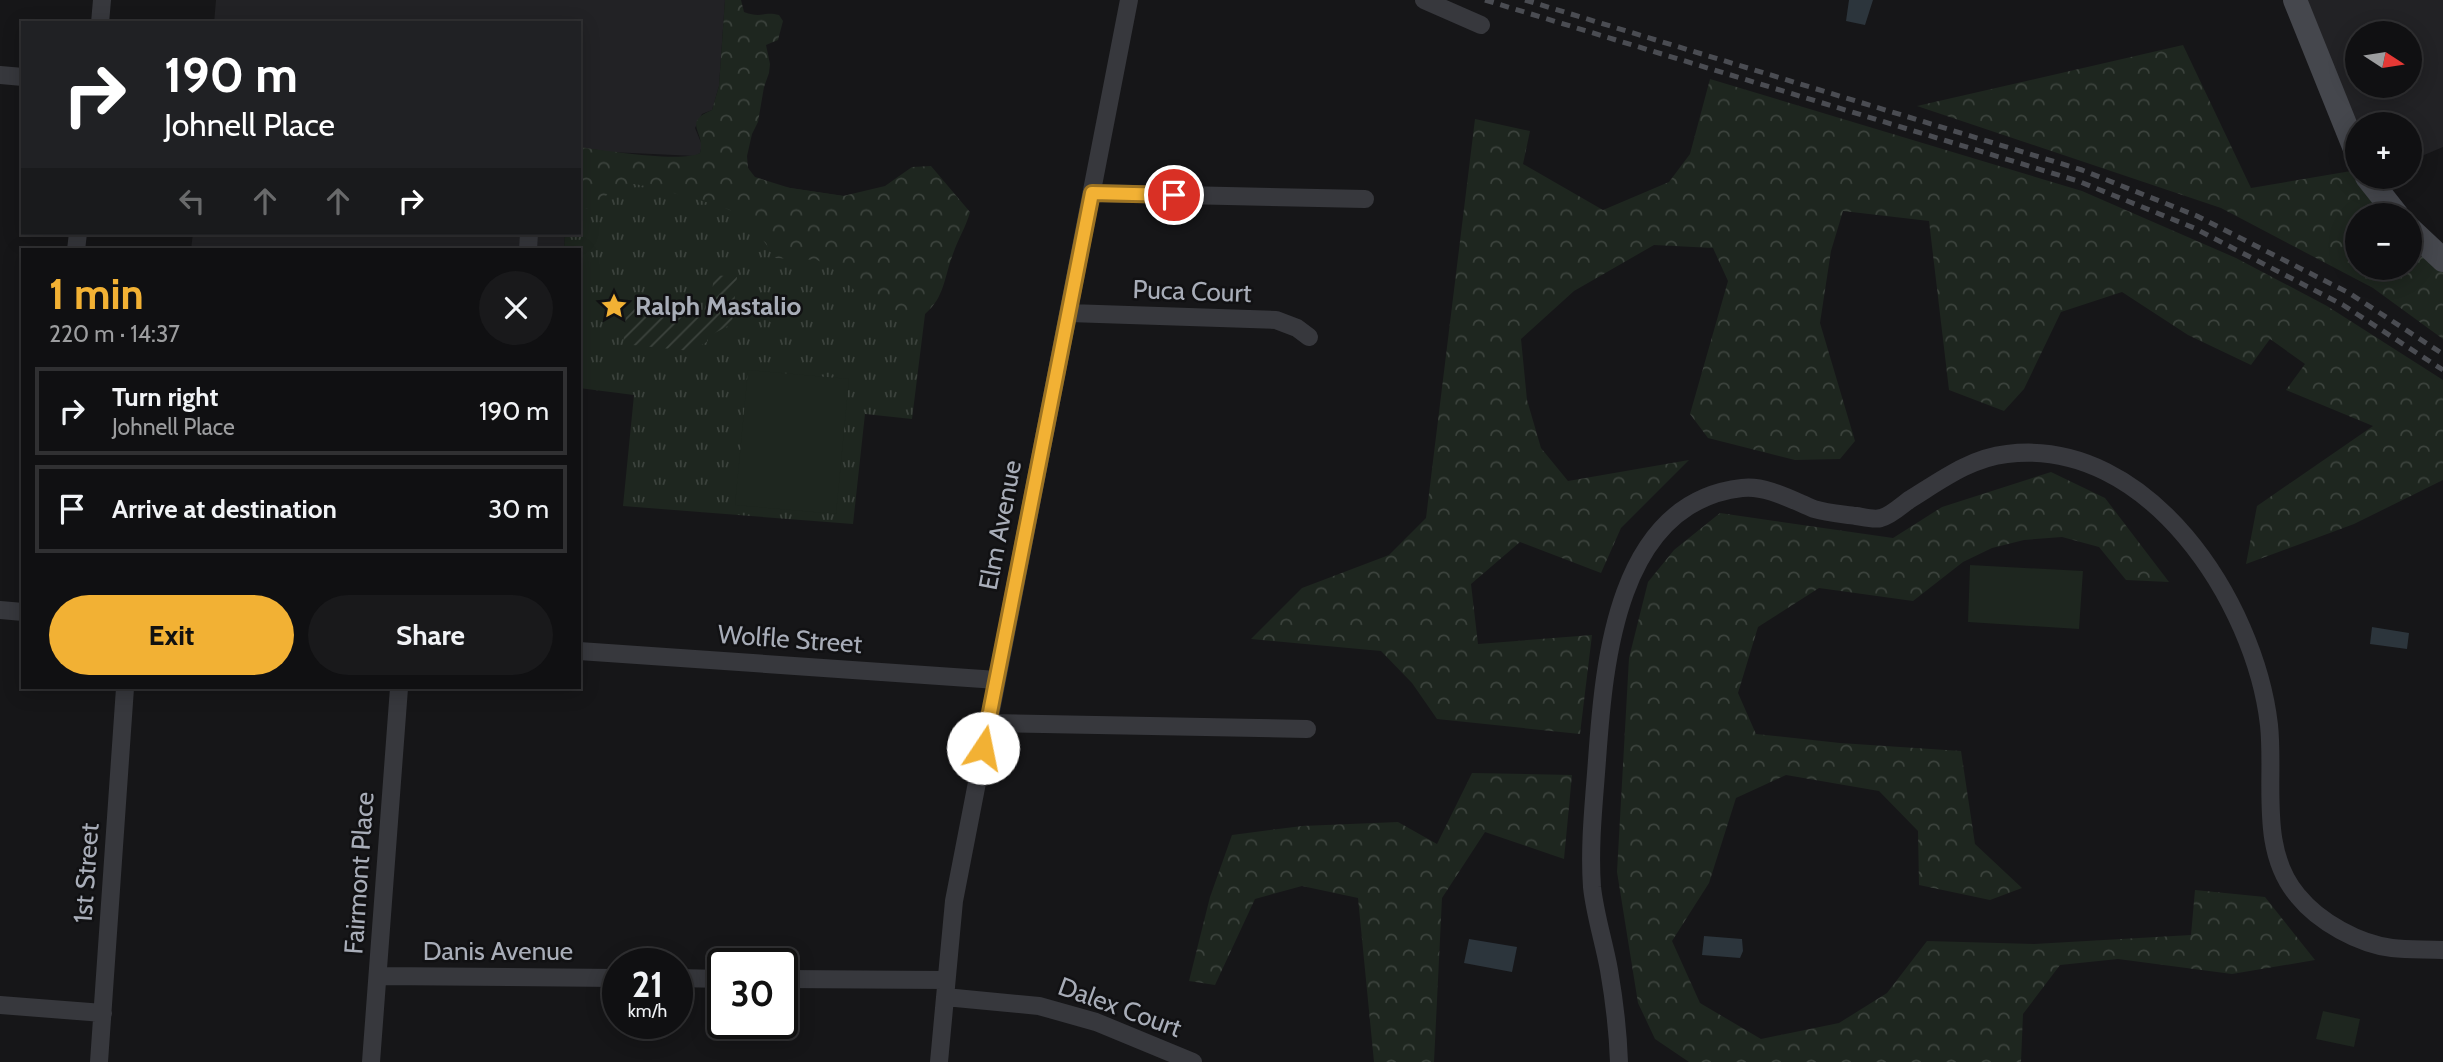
<!DOCTYPE html>
<meta charset="utf-8">
<style>
:root{--surface:#101012;--page:#19191b;--text:#f1f3f6;--muted:#9c9d9f;--line:#303032;--accent:#f2b134}
body{margin:0;font-family:Cabin,sans-serif;background:var(--page);color:var(--text);height:100vh;display:flex;flex-direction:column;font-size:26px;white-space:nowrap}
*{box-sizing:border-box;margin:0}
p{font-size:23px;color:var(--muted)}
.icon{flex:none;width:38px;height:38px;fill:none;stroke:currentColor;stroke-width:2;stroke-linecap:round;stroke-linejoin:round}
.map{position:relative;flex:1;overflow:hidden}
.panel{position:absolute;left:21px;top:248px;width:560px;height:441px;display:flex;flex-direction:column;background:var(--surface);border-radius:0px;box-shadow:0 4px 18px #0003,0 0 0 2px var(--line)}
.panel>*{flex:none}
.banner{position:absolute;left:21px;top:21px;width:560px;height:214px;border-radius:0px;box-shadow:0 4px 18px #0003,0 0 0 2px var(--line);background:#202124;color:#fff;overflow:hidden}
.needle{width:46px;rotate:102deg}
.tools{position:absolute;left:2345px;top:21px;display:grid;gap:14px}
.tools a{display:grid;place-items:center;width:77px;height:77px;border-radius:50%;background:var(--surface);box-shadow:0 4px 18px #0003,0 0 0 2px var(--line);font-size:35px}
.speed{position:absolute;left:602px;top:948px;display:flex;gap:14px;font-size:35px;font-weight:700;text-align:center}
.speed>*{display:grid;place-content:center;width:91px;height:91px;border-radius:50%;background:var(--surface);box-shadow:0 4px 18px #0003,0 0 0 2px var(--line);line-height:1}
.speed small{font-size:18px;font-weight:400}
.speed .limit{border:4px solid #111;border-radius:10px;background:#fff;color:#111}
.pin{position:absolute;display:grid;place-items:center;width:60px;height:60px;color:#fff;margin:-30px;border:4px solid #fff;border-radius:50%;box-shadow:0 2px 7px #0007}
.me{position:absolute;width:77px;margin:-38px;rotate:11deg;stroke-linejoin:round;filter:drop-shadow(0 0 5px #0008)}
.turn{display:flex;align-items:center;gap:24px;height:147px;padding:0 28px;font-size:32px}
.turn .icon{width:91px;height:91px;stroke-width:2.5}
.turn b{display:block;font-size:49px;line-height:60px}
.lanes{display:flex;align-items:center;height:66px;padding:0 28px;background:#0003;justify-content:center;gap:35px;direction:ltr}
.lanes .off{opacity:.35}
.round{display:grid;place-items:center;flex:none;width:74px;height:74px;border-radius:37px;background:var(--page)}
.summary{display:flex;align-items:center;justify-content:space-between;height:119px;padding:0 28px}
h1{font-size:42px;font-weight:700;line-height:52px;color:var(--accent)}
.button{display:flex;gap:14px;margin-top:auto;padding:14px 28px}
.button a{flex:1;height:80px;border-radius:42px;background:var(--accent);color:#111;font-size:28px;font-weight:700;line-height:80px;text-align:center}
.button a+a{background:var(--page);color:var(--text)}
ul{padding:0;list-style:none}
li{display:flex;align-items:center;gap:21px;height:88px;margin:0 14px 10px;padding:0 14px;border:4px solid var(--line);border-radius:0px}
li div{flex:1}
li b{display:block;font-size:26px}
li em{font-style:normal}
.map>svg:first-child{display:block}
.built{fill:#222225;fill-rule:evenodd}
.grass{fill:url(#grass-tufts)}
.forest{fill:url(#forest-crowns)}
.garden{fill:url(#garden-furrows)}
.pitch{fill:#1e261f}
.water{fill:#2c353c}
.lines{fill:none;stroke-linecap:round;stroke-linejoin:round}
.street{stroke:#37383d;stroke-width:18}
.secondary{stroke:#45474d;stroke-width:24}
.rail{stroke:#4a4c52;stroke-width:5;stroke-dasharray:9 7;stroke-linecap:butt}
.route-casing{stroke:#9d7322;stroke-width:18}
.route{stroke:#f2b134;stroke-width:12}
.labels{text-anchor:middle;dominant-baseline:central;stroke-width:5;stroke-linejoin:round;paint-order:stroke}
.street-label{font-size:26px;fill:#a8adb8;stroke:#111113}
.poi-label{font-size:26px;font-weight:bold;fill:#a8adb8;stroke:#111113;text-anchor:start}
</style>
<div class="map">
<svg width="2443" height="1062" viewBox="0 0 2443 1062">
<defs>
<pattern id="grass-tufts" width="24" height="20" patternUnits="userSpaceOnUse" patternTransform="scale(1.75)"><rect width="24" height="20" fill="#1e261f"/><path d="M3 7l-1-3M5 7V3M7 7l1-3M15 17l-1-3M17 17v-4M19 17l1-3" fill="none" stroke="#3c433d"/></pattern>
<pattern id="forest-crowns" width="20" height="18" patternUnits="userSpaceOnUse" patternTransform="scale(1.75)"><rect width="20" height="18" fill="#1e261f"/><path d="M2 6a3 3 0 1 1 6 0M12 15a3 3 0 1 1 6 0" fill="none" stroke="#3c433d"/></pattern>
<pattern id="garden-furrows" width="10" height="10" patternUnits="userSpaceOnUse" patternTransform="scale(1.75)"><rect width="10" height="10" fill="#1e261f"/><path d="M-1 1l2-2M0 10L10 0M9 11l2-2" fill="none" stroke="#3c433d"/></pattern>
</defs>
<rect width="100%" height="100%" fill="#161618"/>
<path class="built" d="M216 0H725L719 86 712 110 702 114 695 128 702 145 700 153 695 156 610 152 579 147V23H214Z
M2294 0H2443V147L2410 161V124H2357ZM2357 33H2410V86H2357Z
M193 233H565L564 250H191Z"/>
<path class="grass" d="M579 160 704 175 938 210 912 419 865 414 853 524 623 506 634 395 579 388V250H564L565 233H579Z"/>
<path class="forest" d="M725 0H741L744 12C762 19 763 11 779 15L783 21 778 40 766 45 770 64 769 73 764 87 758 122 752 134 747 156 748 168 755 177 790 188 843 196 885 186 912 167 931 166 970 212C966 227 958 239 953 254 944 277 945 297 925 314L893 311 863 299 831 267 817 260 775 258C768 244 746 219 732 211 724 206 640 183 632 184 604 187 608 202 587 209L579 206V147C602 150 682 163 700 153 706 131 681 123 712 110L719 86Z
M2183 45 2251 188 2357 170 2397 215H2357V268H2410V229L2443 261V339L2373 288 2221 208 1917 106Z
M1710 79 2082 191 2236 258 2327 306 2443 380V480L2354 524 2246 564 2257 506 2373 426 2286 390 2305 364 2270 339 2251 365 2188 335 2122 292 2061 312 2024 389 2004 411 1949 390 1929 221 1843 211 1831 251 1820 323 1855 441 1840 459 1795 460 1708 438 1690 414 1728 281 1713 248 1654 245 1574 291 1521 339 1527 400 1541 448 1568 481 1689 460 1621 528 1601 573 1520 542 1471 584 1478 644 1592 635 1580 734 1437 719 1412 683 1381 651 1251 639 1302 588 1389 555 1426 518 1475 119 1530 131 1523 164 1603 210 1669 182 1690 154Z
M2051 472 2105 498 2169 582 2126 580 2099 547 2062 537 2024 540 1992 548 1963 562 1913 601 1819 588 1758 627 1738 693 1756 734 1840 743 1961 751 1975 844 2022 888 1990 900 1919 885 1918 831 1879 791 1786 775 1736 798 1709 883 1672 941 1700 1003 1761 1039 1839 1023 1887 993 1927 941 2034 944 2191 935 2195 890 2265 897 2315 960 2232 974 2118 959 2060 965 2023 1014 2021 1062H1689L1655 1039 1638 1003 1617 872 1629 658 1648 582 1674 550 1720 513 1893 538 1942 507Z
M1472 773 1572 775 1564 859 1485 832 1442 898 1434 1062H1374L1358 898 1302 886 1255 899 1215 985 1189 981 1210 897 1232 835 1302 826 1398 822 1437 844Z"/>
<path class="garden" d="M714 275 737 277 732 324 707 337V342L691 351 623 344 627 308 709 317Z"/>
<path class="pitch" d="M748 370 849 379 836 514 735 505Z
M1970 565 2083 571 2079 629 1968 622Z
M2323 1011 2360 1019 2354 1047 2316 1039Z"/>
<path class="water" d="M1849 0H1873L1865 25 1846 21Z
M2372 627 2409 633 2407 649 2370 644Z
M1704 936 1742 939 1743 951 1740 958 1702 955Z
M1469 939 1517 947 1512 972 1464 963Z"/>
<g class="lines">
<path class="street" d="M1424 0 1481 25
M100 23 102 0
M0 75 23 77
M1092 193 1365 199
M76 250 78 233
M528 250 529 233
M1069 313 1276 320 1297 328 1309 337
M0 610 23 612
M579 651 997 680
M988 723 1307 729
M378 976 618 978
M677 978 723 979
M782 979 946 980
M945 997 1039 1006 1096 1022 1193 1062
M0 1005 103 1013
M99 1062 125 688
M371 1062 399 688
M939 1062 954 901 1129 0
M1619 1062C1618 1032 1614 999 1609 970 1604 942 1595 915 1592 887 1589 845 1594 802 1597 760 1604 661 1617 502 1742 488 1766 485 1792 500 1814 509 1827 513 1842 514 1856 516 1863 517 1874 520 1881 518 1890 516 1901 506 1909 500 1940 481 1970 458 2007 454 2148 436 2255 602 2269 725 2275 781 2258 849 2298 896 2319 922 2359 944 2392 948 2409 950 2426 949 2443 950"/>
<path class="secondary" d="M2295 0 2357 154
M2367 177 2397 215
M2410 229 2443 260"/>
<path class="rail" d="M1485 0 2078 181 2194 228 2343 305 2443 370
M1525 0 2082 170 2197 216 2349 293 2443 354"/>
</g>
<g class="lines">
<g class="route-casing">
<path id="route" d="M983 748 1092 193 1174 195"/>
</g>
<use href="#route" class="route"/>
</g>
<defs>
<g id="sight-bare" transform="scale(2.1)"><path d="M0-6L1.8-2.2L6-1.7L2.9 1.2L3.7 5.4L0 3.3L-3.7 5.4L-2.9 1.2L-6-1.7L-1.8-2.2Z" fill="#f2b134" stroke="#111113" stroke-width="2.5" paint-order="stroke"/></g>
</defs>
<g fill-rule="evenodd">
<use href="#sight-bare" x="614" y="306"/>
</g>
<g class="labels">
<g class="street-label">
<text transform="translate(1192 291) rotate(2)">Puca Court</text>
<text transform="translate(1000 525) rotate(-79)">Elm Avenue</text>
<text transform="translate(790 639) rotate(4)">Wolfle Street</text>
<text transform="translate(86 873) rotate(-86)">1st Street</text>
<text transform="translate(359 873) rotate(-86)">Fairmont Place</text>
<text x="498" y="951">Danis Avenue</text>
<text transform="translate(1120 1007) rotate(20)">Dalex Court</text>
</g>
<g class="poi-label">
<text x="635" y="306">Ralph Mastalio</text>
</g>
</g>
</svg>
<div class="tools">
<a><svg class="needle" viewBox="-14 -14 28 28"><path d="M0-13l5 13h-10z" fill="#e53935"/><path d="M0 13l5-13h-10z" fill="#9c9d9f"/></svg></a>
<a>+</a>
<a>−</a>
</div>
<div class="speed"><div>21<small>km/h</small></div><div class="limit">30</div></div>
<div class="pin" style="left:1174px;top:195px;background:#d93025"><svg class="icon" aria-label="arrive" viewBox="0 0 24 24"><path d="M6 21V4h12l-3 4 3 4H6"/></svg></div>
<svg class="me" style="left:983px;top:748px" viewBox="-20 -20 40 40"><circle r="19" fill="#fff"/><path d="M0-13L10 11 0 6-10 11z" fill="#f2b134"/></svg>
<div class="banner">
<div class="turn"><svg class="icon" aria-label="right" viewBox="0 0 24 24"><path d="M7 20v-9h11M14 6l5 5-5 5"/></svg><div><b>190 m</b>Johnell Place</div></div>
<div class="lanes"><svg class="icon off" aria-label="left" viewBox="0 0 24 24"><path d="M17 20v-9H6M10 6l-5 5 5 5"/></svg><svg class="icon off" aria-label="ahead" viewBox="0 0 24 24"><path d="M12 20V5M6 11l6-6 6 6"/></svg><svg class="icon off" aria-label="ahead" viewBox="0 0 24 24"><path d="M12 20V5M6 11l6-6 6 6"/></svg><svg class="icon" aria-label="right" viewBox="0 0 24 24"><path d="M7 20v-9h11M14 6l5 5-5 5"/></svg></div>
</div>
<section class="panel">
<div class="summary"><div><h1>1 min</h1><p>220 m · 14:37</p></div><a class="round"><svg class="icon" aria-label="close" viewBox="0 0 24 24"><path d="M6 6l12 12M18 6L6 18"/></svg></a></div>
<ul>
<li><svg class="icon" aria-label="right" viewBox="0 0 24 24"><path d="M7 20v-9h11M14 6l5 5-5 5"/></svg><div><b>Turn right</b><p>Johnell Place</p></div><em>190 m</em></li>
<li><svg class="icon" aria-label="arrive" viewBox="0 0 24 24"><path d="M6 21V4h12l-3 4 3 4H6"/></svg><div><b>Arrive at destination</b></div><em>30 m</em></li>
</ul>
<div class="button"><a>Exit</a><a>Share</a></div>
</section>
</div>
